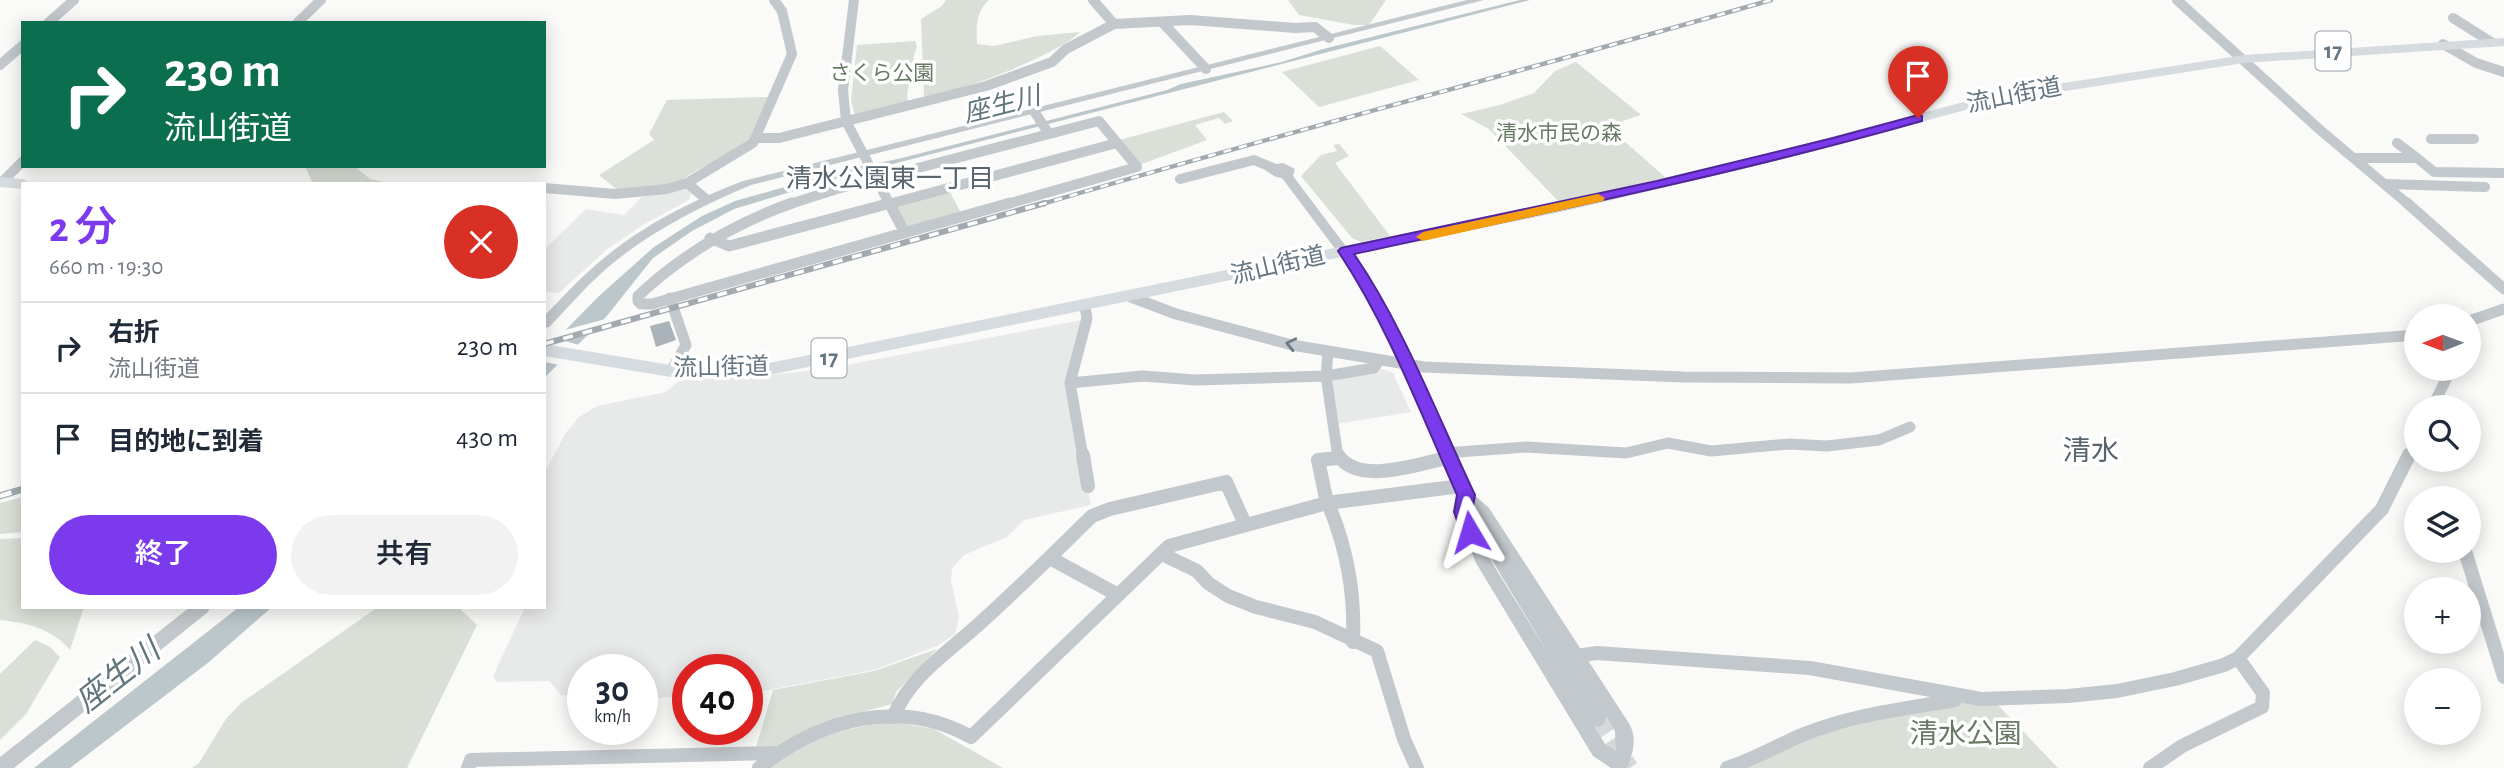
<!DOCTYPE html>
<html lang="ja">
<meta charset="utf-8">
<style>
:root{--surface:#fff;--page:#f2f2f3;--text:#1f2937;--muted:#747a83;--line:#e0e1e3;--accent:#7c3aed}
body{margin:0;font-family:"Alegreya Sans","Noto Sans JP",sans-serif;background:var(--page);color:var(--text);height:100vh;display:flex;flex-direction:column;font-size:26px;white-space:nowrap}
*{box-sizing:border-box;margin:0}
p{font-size:23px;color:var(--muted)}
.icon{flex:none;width:38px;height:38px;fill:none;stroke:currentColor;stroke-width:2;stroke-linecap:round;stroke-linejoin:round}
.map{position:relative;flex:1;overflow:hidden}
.sheet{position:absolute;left:21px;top:182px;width:525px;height:427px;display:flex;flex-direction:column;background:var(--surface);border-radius:0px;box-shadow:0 4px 18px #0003}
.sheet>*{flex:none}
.hud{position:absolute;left:21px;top:21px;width:525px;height:147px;border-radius:0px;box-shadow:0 4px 18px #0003;background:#0b6e4f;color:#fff;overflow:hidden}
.needle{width:46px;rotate:269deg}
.fabs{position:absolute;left:2404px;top:304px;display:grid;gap:14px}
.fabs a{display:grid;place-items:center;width:77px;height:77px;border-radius:50%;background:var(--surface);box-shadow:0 4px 18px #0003;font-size:35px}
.speed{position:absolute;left:567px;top:654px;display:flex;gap:14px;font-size:35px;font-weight:700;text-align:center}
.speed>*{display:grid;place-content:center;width:91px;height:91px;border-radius:50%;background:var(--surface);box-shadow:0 4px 18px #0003;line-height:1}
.speed small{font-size:18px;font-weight:400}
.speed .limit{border:10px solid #d22;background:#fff;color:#111}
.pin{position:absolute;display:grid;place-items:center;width:60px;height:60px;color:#fff;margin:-72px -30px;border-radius:50% 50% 50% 0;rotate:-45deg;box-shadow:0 0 7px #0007}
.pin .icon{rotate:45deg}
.me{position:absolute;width:77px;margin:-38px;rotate:353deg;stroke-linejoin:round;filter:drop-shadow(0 0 5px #0008)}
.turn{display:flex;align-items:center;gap:24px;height:147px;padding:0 28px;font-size:32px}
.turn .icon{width:91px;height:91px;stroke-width:2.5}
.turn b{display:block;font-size:49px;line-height:60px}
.round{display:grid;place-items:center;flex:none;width:74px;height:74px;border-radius:37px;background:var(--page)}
.summary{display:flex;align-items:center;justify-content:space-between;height:119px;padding:0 28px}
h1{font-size:42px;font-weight:600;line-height:52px;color:var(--accent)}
.action{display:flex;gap:14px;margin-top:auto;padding:14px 28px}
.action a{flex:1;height:80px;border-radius:42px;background:var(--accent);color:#fff;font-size:28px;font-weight:600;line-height:80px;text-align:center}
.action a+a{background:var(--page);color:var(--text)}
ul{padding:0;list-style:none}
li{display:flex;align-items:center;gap:21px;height:91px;padding:0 28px;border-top:2px solid var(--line)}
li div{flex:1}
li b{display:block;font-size:26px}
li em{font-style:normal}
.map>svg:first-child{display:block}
.built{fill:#e8e9e9}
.green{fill:#dadfd7}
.water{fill:#bbc7cb}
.pier{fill:#fafaf8}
.building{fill:#aab3b9}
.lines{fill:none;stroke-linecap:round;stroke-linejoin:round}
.tertiary-tunnel{stroke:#d5d9db;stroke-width:17;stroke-dasharray:17 8;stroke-linecap:butt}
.minor-far2{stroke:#c3c8cc;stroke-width:10}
.minor-far1{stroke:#c3c8cc;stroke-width:11}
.minor{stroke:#c3c8cc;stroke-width:14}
.tertiary{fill:#c3c8cc;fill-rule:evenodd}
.primary{fill:#d6dbdf;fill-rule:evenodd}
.rail-far2-casing{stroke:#a2aab0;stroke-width:4.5}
.rail-far1-casing{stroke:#a2aab0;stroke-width:6}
.rail-casing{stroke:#a2aab0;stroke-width:7}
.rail-far2{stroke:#fff;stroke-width:2.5;stroke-dasharray:8;stroke-linecap:butt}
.rail-far1{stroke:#fff;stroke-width:3.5;stroke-dasharray:10;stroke-linecap:butt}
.rail{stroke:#fff;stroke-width:4.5;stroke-dasharray:12;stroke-linecap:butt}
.oneway{stroke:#6a7a87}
.route{fill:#7c3aed;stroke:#51269a;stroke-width:2}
.slow{fill:#f59e0b}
.labels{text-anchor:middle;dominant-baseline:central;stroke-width:7;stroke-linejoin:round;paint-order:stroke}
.far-park-label{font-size:21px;fill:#687a64;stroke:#fff}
.shield{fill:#fff;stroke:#939fa8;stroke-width:2}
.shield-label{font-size:23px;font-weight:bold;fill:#657683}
.street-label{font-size:24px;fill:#657683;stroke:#fff}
.water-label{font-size:26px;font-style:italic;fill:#60757c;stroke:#fff}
.neighbourhood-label{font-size:26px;fill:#57646e;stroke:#fff}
.quarter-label{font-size:28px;fill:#57646e;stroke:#fff}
.near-park-label{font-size:28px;fill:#687a64;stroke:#fff}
.near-water-label{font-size:32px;font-style:italic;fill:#60757c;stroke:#fff}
</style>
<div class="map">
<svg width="2504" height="768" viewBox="0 0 2504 768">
<rect width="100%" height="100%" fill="#fafaf8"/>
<path class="built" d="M685 188 691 193 689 200 643 225 606 250 559 293 544 291V250L586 209 624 215 642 197Z
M1082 320 1067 388 1091 505 1024 520 1007 537 964 555 952 569 951 580 959 617 955 634 937 646 874 670 747 694V670H688V696L642 699V670H583V697L561 695 549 681 497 682 493 676 525 607H544V474L565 434 579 417 597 406 666 392 682 378 754 377 831 368Z
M1382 369 1393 373 1411 412 1337 424 1331 381 1336 377Z"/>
<path class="green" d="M946 0H989C976 11 976 27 977 44L994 46 1037 36 1080 32C1061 53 953 96 924 96L921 19 942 6Z
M1288 0H1386L1369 25H1354L1299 15Z
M915 41 917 47C911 59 915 65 912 75 909 87 906 90 908 103L855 116 851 100 857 45Z
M1380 46 1419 80 1319 107 1282 72Z
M1576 62 1641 115 1607 126 1666 178 1560 203 1489 129 1461 114 1500 105 1534 93 1555 71Z
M768 97 749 142 723 159 697 170 677 183 620 192 599 175 654 140 649 134 667 100Z
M1224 112 1233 121 1225 124 1219 118 1195 125 1207 140 1139 165 1119 140Z
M1339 144 1349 156 1335 163 1390 236 1361 242 1352 238 1301 176 1321 155 1337 151 1333 145Z
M305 166H354L370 179 395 184H313Z
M949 190 962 215 914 228 907 226 896 206Z
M23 497V532L0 534V503Z
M23 538V607H84L70 650C52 628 27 623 0 620V539Z
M378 607H458L477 625 407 768H192L199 763 226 719 241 703Z
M35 640 50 647 60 657 26 714 0 740V674Z
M937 649 896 692 892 704 847 716 779 746 756 747 773 690 874 671Z
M1973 702H1995L2058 768H1736L1835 727 1914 708Z
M895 722 934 729 1003 768H768C812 738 842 727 895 722Z"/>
<path class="water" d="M1520 0H1530L827 181 734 209 692 231 653 258 606 317 544 378V352L599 296 654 247 702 216 735 201 852 168 898 159 1167 90 1181 84 1282 62 1323 49Z
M239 607H272L209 662 70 768H34Z"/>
<path class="pier" d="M609 318 596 332 565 341 579 345 560 365 544 362V347L561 331Z"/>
<path class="building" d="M669 321 676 340 656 347 650 326Z"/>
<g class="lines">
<path class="tertiary-tunnel" d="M1598 719 1630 768"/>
<path class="minor-far2" d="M854 0 843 90 846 121 890 205
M1093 0 1114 24
M2177 0 2319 129 2409 205
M2453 18 2491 42
M1162 22 1206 69
M48 23 74 0
M297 23 321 0
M2443 44 2476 63 2504 72
M0 65 23 45
M1034 111 1049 134
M756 138H779L986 86 1052 62 1066 49 1114 24 1190 20 1295 28 1315 27 1329 38
M2431 139H2474
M2355 158H2417L2397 143
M2417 158 2434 172 2504 173
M1180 179 1254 160 1273 168
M2 182 23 161
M687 183 706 199
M2386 184 2485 187
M544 188 615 194 667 189 687 183 753 143 792 54 782 11 774 0
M787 205 837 189 1099 121 1137 167 1004 205
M885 205 1117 143"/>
<path class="minor-far1" d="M792 203C733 224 684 253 638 296V301L641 304H652L1010 203
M889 203 905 233
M2407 203 2504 289
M710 238 729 246 891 203
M1131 297 1176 314 1292 345 1424 367 1684 377 1851 378 2417 335
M670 298 686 345 671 371
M1085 307 1087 318 1070 383 1142 376 1196 380 1326 376 1374 368 1379 360
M2469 321 2504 309
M1328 353 1326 376 1338 457
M1070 383 1083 457
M2432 408 2451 369
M1445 453 1526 447 1626 453 1668 443 1711 451 1789 444 1827 446 1879 440 1910 427
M2408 457 2417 439"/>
<path class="minor" d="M1083 455 1088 486
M1338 455C1358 486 1418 464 1447 458
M1327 503 1318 460 1338 458
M1328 503C1347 549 1355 592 1353 642
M2465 551 2504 677
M1162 554 1197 571 1208 583 1228 596 1256 607 1315 622 1377 651 1404 739 1417 768
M1050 558 1118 595
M1576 656 1597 653 1810 668 1981 699 2068 696 2117 691 2175 679 2224 665 2238 658 2382 509 2409 455
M893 717C911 675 946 654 979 624 1018 589 1055 552 1092 516L1110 509 1226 482 1245 524
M468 768 471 760 775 753
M759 768C820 719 900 697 971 737L1169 546 1327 503 1461 486
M1727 768C1753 760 1776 746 1802 735 1850 715 1903 709 1955 700
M2150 768 2182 746 2262 707 2263 693 2238 658"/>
<path class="tertiary" d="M1467 0H1484L751 185C699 207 649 232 606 269 585 287 568 308 549 327L544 328V316C562 298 579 279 598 263 641 226 691 201 743 181Z
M1283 163 1295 169 1293 176 1366 273 1414 364 1471 492 1489 508 1630 725C1637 739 1633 754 1627 768H1611L1593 756 1476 563 1455 512 1458 497 1400 364 1354 274 1282 178 1276 177 1266 171 1271 165ZM1487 552 1553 661 1491 561ZM1606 716 1615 731 1616 751 1605 744 1593 725 1598 727 1604 724Z
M190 607H210L208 612 14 768H0V757Z"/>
<path class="primary" d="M2504 38V46L2244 63 1995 102 1787 158 1570 210 760 377H671L544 356V344L671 365H760L1570 200 1778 151 1994 94 2244 55Z
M0 177 23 179 31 184H23V189L0 187Z"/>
<g class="rail-far2-casing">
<path id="rail-far2" d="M1039 205C1282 133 1528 70 1771 0"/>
</g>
<g class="rail-far1-casing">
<path id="rail-far1" d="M544 344 1045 203"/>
</g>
<g class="rail-casing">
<path id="rail" d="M0 496 23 489"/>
</g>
<use href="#rail-far2" class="rail-far2"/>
<use href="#rail-far1" class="rail-far1"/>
<use href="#rail" class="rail"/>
</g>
<defs><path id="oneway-chevron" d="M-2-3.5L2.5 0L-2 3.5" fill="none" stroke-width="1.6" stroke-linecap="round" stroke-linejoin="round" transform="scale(1.75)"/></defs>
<use class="oneway" href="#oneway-chevron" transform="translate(1291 344) rotate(-167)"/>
<path class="route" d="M1918 115 1922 116V121C1735 174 1544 213 1354 254 1404 327 1437 415 1475 495L1472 512 1479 532 1476 537H1463L1454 512 1457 495C1421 414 1388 326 1338 251L1341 248 1657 181 1833 138Z"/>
<path class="slow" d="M1598 194 1605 198 1603 201 1423 241 1416 237 1423 232Z"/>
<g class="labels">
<g class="far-park-label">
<text x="882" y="73">さくら公園</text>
<text x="1559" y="133">清水市民の森</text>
</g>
<g class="shield">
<rect x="2315.5" y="31.5" width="35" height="39" rx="5"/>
<rect x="811.5" y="338.5" width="35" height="39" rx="5"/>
</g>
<g class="shield-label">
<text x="2333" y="51">17</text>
<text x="829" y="358">17</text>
</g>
<g class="street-label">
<text transform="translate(2014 96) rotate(-11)">流山街道</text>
<text transform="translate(1278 266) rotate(-13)">流山街道</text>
<text transform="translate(721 368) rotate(-1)">流山街道</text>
</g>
<g class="water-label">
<text transform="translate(1002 105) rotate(-14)">座生川</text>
</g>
<g class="neighbourhood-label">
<text x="890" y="179">清水公園東一丁目</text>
</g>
<g class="quarter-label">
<text x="2091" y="452">清水</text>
</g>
<g class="near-park-label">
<text x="1966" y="735">清水公園</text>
</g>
<g class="near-water-label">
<text transform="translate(118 676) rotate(-38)">座生川</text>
</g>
</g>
</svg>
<div class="fabs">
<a><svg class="needle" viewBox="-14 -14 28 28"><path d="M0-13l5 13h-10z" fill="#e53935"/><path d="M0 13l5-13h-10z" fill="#747a83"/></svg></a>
<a><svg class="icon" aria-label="search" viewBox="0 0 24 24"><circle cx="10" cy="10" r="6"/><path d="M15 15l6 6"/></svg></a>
<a><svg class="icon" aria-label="layers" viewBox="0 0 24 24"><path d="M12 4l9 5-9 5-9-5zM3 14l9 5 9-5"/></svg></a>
<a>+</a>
<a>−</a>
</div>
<div class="speed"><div>30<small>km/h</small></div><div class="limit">40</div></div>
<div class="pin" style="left:1918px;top:118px;background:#d93025"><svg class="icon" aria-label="arrive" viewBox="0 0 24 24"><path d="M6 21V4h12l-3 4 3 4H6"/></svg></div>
<svg class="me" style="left:1470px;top:532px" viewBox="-20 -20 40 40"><path d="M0-17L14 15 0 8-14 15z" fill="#7c3aed" stroke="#fff" stroke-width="4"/></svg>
<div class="hud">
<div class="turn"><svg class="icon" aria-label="right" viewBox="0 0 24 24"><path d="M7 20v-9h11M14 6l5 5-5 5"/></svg><div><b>230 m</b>流山街道</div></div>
</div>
<section class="sheet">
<div class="summary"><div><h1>2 分</h1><p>660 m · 19:30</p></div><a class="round" style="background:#d93025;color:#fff"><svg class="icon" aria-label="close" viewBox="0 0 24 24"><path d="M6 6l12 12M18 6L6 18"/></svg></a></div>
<ul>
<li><svg class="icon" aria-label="right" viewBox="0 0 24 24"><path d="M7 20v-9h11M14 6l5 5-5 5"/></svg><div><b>右折</b><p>流山街道</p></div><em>230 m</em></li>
<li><svg class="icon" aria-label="arrive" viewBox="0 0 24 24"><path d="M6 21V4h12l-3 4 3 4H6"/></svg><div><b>目的地に到着</b></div><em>430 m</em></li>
</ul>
<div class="action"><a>終了</a><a>共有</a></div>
</section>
</div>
